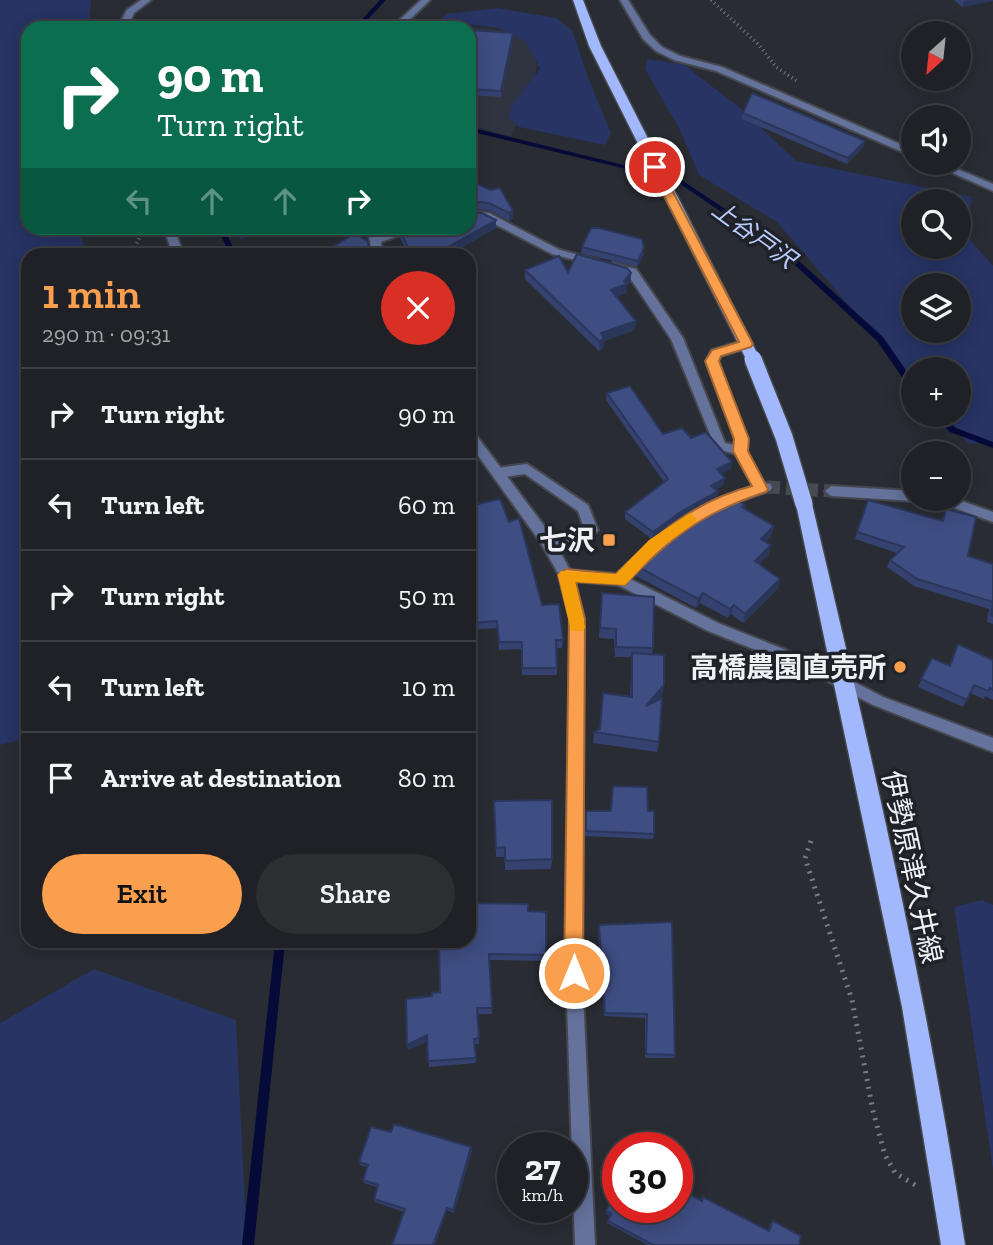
<!DOCTYPE html>
<meta charset="utf-8">
<style>
:root{--surface:#1f2126;--page:#2c2e32;--text:#f1f3f6;--muted:#a1a3a7;--line:#3c3e43;--accent:#fa9f4e}
body{margin:0;font-family:"Zilla Slab","Noto Sans JP",serif;background:var(--page);color:var(--text);height:100vh;display:flex;flex-direction:column;font-size:26px;white-space:nowrap}
*{box-sizing:border-box;margin:0}
p{font-size:23px;color:var(--muted)}
.icon{flex:none;width:38px;height:38px;fill:none;stroke:currentColor;stroke-width:2;stroke-linecap:round;stroke-linejoin:round}
.map{position:relative;flex:1;overflow:hidden}
.panel{position:absolute;left:21px;top:248px;width:455px;height:700px;display:flex;flex-direction:column;background:var(--surface);border-radius:21px;box-shadow:0 4px 18px #0003,0 0 0 2px var(--line)}
.panel>*{flex:none}
.banner{position:absolute;left:21px;top:21px;width:455px;height:214px;border-radius:21px;box-shadow:0 4px 18px #0003,0 0 0 2px var(--line);background:#0b6e4f;color:#fff;overflow:hidden}
.needle{width:46px;rotate:207deg}
.tools{position:absolute;left:901px;top:21px;display:grid;gap:14px}
.tools a{display:grid;place-items:center;width:70px;height:70px;border-radius:50%;background:var(--surface);box-shadow:0 4px 18px #0003,0 0 0 2px var(--line);font-size:35px}
.speed{position:absolute;left:497px;top:1132px;display:flex;gap:14px;font-size:35px;font-weight:700;text-align:center}
.speed>*{display:grid;place-content:center;width:91px;height:91px;border-radius:50%;background:var(--surface);box-shadow:0 4px 18px #0003,0 0 0 2px var(--line);line-height:1}
.speed small{font-size:18px;font-weight:400}
.speed .limit{border:10px solid #d22;background:#fff;color:#111}
.pin{position:absolute;display:grid;place-items:center;width:60px;height:60px;color:#fff;margin:-30px;border:4px solid #fff;border-radius:50%;box-shadow:0 2px 7px #0007}
.me{position:absolute;width:77px;margin:-38px;rotate:0deg;stroke-linejoin:round;filter:drop-shadow(0 0 5px #0008)}
.turn{display:flex;align-items:center;gap:24px;height:147px;padding:0 21px;font-size:32px}
.turn .icon{width:91px;height:91px;stroke-width:2.5}
.turn b{display:block;font-size:49px;line-height:60px}
.lanes{display:flex;align-items:center;height:66px;padding:0 21px;background:#0003;justify-content:center;gap:35px;direction:ltr}
.lanes .off{opacity:.35}
.round{display:grid;place-items:center;flex:none;width:74px;height:74px;border-radius:37px;background:var(--page)}
.overview{display:flex;align-items:center;justify-content:space-between;height:119px;padding:0 21px}
h1{font-size:42px;font-weight:600;line-height:52px;color:var(--accent)}
.cta{display:flex;gap:14px;margin-top:auto;padding:14px 21px}
.cta a{flex:1;height:80px;border-radius:42px;background:var(--accent);color:#111;font-size:28px;font-weight:600;line-height:80px;text-align:center}
.cta a+a{background:var(--page);color:var(--text)}
ul{padding:0;list-style:none}
li{display:flex;align-items:center;gap:21px;height:91px;padding:0 21px;border-top:2px solid var(--line)}
li div{flex:1}
li b{display:block;font-size:26px}
li em{font-style:normal}
.map>svg:first-child{display:block}
.built{fill:#303441}
.green{fill:#273464;fill-rule:evenodd}
.lines{fill:none;stroke-linecap:round;stroke-linejoin:round}
.stream{fill:#060a39;fill-rule:evenodd}
.minor-tunnel{stroke:#474a50;stroke-width:13;stroke-dasharray:13 6;stroke-linecap:butt}
.service-casing{stroke:#45484e;stroke-width:4}
.minor-casing{stroke:#45484e;stroke-width:4}
.primary-casing{stroke:#45484e;stroke-width:3}
.path-far1{stroke:#797c82;stroke-width:3.5;stroke-dasharray:1 3.5;stroke-linecap:butt}
.path{stroke:#797c82;stroke-width:5;stroke-dasharray:2 6;stroke-linecap:butt}
.service{fill:#64729c;fill-rule:evenodd}
.minor{fill:#64729c;fill-rule:evenodd}
.primary{fill:#a2b8fd;fill-rule:evenodd}
.primary-bridge-casing{stroke:#45484e;stroke-width:20;stroke-linecap:butt}
.primary-bridge{stroke:#a2b8fd;stroke-width:17}
.wall{fill:#354270}
.shaded-wall{fill:#2b365b}
.building{fill:#3e4d82;stroke:#2b365b;stroke-width:2}
.route{fill:#fa9f4e;stroke:#a26733;stroke-width:2}
.slow{fill:#f59e0b}
.poi-dot{fill:#fa9f4e;stroke:#202229;stroke-width:2.5}
.labels{text-anchor:middle;dominant-baseline:central;stroke-width:7;stroke-linejoin:round;paint-order:stroke}
.far-water-label{font-size:24px;font-style:italic;fill:#bbccfe;stroke:#202229}
.poi-label{font-size:28px;font-weight:bold;fill:#eff1f5;stroke:#202229;text-anchor:end}
.street-label{font-size:28px;fill:#eff1f5;stroke:#202229}
</style>
<div class="map">
<svg width="993" height="1245" viewBox="0 0 993 1245">
<rect width="100%" height="100%" fill="#292c33"/>
<path class="built" d="M419 23 501 30 515 33 531 44 537 55 535 83 528 103 511 136 469 125V28H416Z"/>
<path class="green" d="M0 0H91L89 28H28V228H78L87 255 28 256V738L0 745Z
M498 8 556 18 572 30 589 80 611 133 605 145 519 127 509 117 511 106 540 69 526 42 499 28 440 21 446 14Z
M647 59 683 64 739 107 796 161 972 197 966 235 993 266V442L969 444 943 415H959V369H914L913 380 777 222 699 175 680 130 645 69ZM914 201H959V247H914ZM914 285H959V331H914Z
M982 900 993 905V1170L954 907Z
M94 969 236 1020 247 1245H0V1023Z"/>
<g class="lines">
<path class="stream" d="M380 0H386L360 28H354Z
M469 127 680 179 787 250 883 337 914 382V390H911L877 341 783 254 676 181 469 131Z
M218 228H224L237 256H230Z
M932 415H941L956 428 993 442V448L950 432Z
M275 942H285L254 1245H242Z"/>
<path class="minor-tunnel" d="M767 487 831 491"/>
<g class="service-casing">
<path id="service" d="M527 464 588 505 598 530C584 548 562 548 541 543L539 539 541 535 573 536 584 528 578 511 525 474 497 478 491 473 497 468Z"/>
</g>
<g class="minor-casing">
<path id="minor" d="M141 0H151L134 13 127 28H117L127 10Z
M421 0H430L401 28H391Z
M620 0H628L650 35 662 47 680 56 722 67 914 150V157L716 71 674 60 656 51 643 39Z
M930 163H943L993 184V191Z
M469 211 489 213 560 250 598 260 599 262 594 265 552 254 483 218 469 217Z
M164 228H174L184 256H173Z
M368 228H378L380 236 405 228H419L381 242 383 256H372Z
M613 263 636 269 683 338 725 443 734 445 735 439 706 361 712 350 746 340 750 341V347L721 356 718 361 747 439 746 451 764 483 771 484 772 487 771 490C756 496 740 500 725 507 688 524 658 550 630 579L718 623 816 662 883 697 993 738V752L873 705 806 670 708 631 618 585 574 581 584 619 582 973 595 1245H575L566 973 570 619 559 575 541 543 469 443V430L473 431 551 535 570 570 617 574C657 534 698 504 753 486L736 454 716 449 671 339 628 275 609 269 607 267Z
M831 486 914 491V499H919L914 501 831 496 825 491Z
M937 499H956L993 512V522L938 502Z"/>
</g>
<g class="primary-casing">
<path id="primary" d="M573 0H583L601 46 760 359 758 363 753 364 746 359 589 46Z
M804 498 812 504C870 749 928 996 965 1245H941L902 1007 796 504Z"/>
</g>
<path class="path-far1" d="M711 0 759 45 776 67 797 81
M132 256 143 228"/>
<path class="path" d="M811 841 805 858 852 1000 873 1111 885 1155 895 1173 917 1186"/>
<use href="#service" class="service"/>
<use href="#minor" class="minor"/>
<use href="#primary" class="primary"/>
<g class="primary-bridge-casing">
<path id="primary-bridge" d="M753 359 784 437 804 504"/>
</g>
<use href="#primary-bridge" class="primary-bridge"/>
</g>
<path class="wall" d="M954 0H993V1L962 7Z
M469 30 513 33V39L501 97 469 95Z
M743 113 863 147 847 164 742 119Z
M469 180 513 211V218L509 221 489 210 469 209Z
M235 228H279L241 239Z
M496 228 447 256H409L400 238V230Z
M582 247 644 248V254L637 267 581 253Z
M525 270 631 273 630 282 627 286 626 293 616 297 635 330 604 341 603 348 599 351 525 279Z
M607 393 663 434 691 438 731 469 721 473 725 478 723 485 716 489 718 491 717 498 678 520 652 539 625 519V512L664 482 606 400Z
M868 500 941 521 946 509 968 556 993 564V624L987 622 989 609 914 586 887 567 890 560 897 553 855 539Z
M745 505 744 508 774 526 771 536 765 542 769 555 759 564 780 579 778 588 743 623 731 614 728 618 700 603 696 608 636 576 638 567Z
M469 506 542 605 563 640 562 648H556L557 675H522V649L499 650 497 628 469 630Z
M602 593 653 648 652 655 664 685 662 695 658 700 659 742 657 752 593 743 594 732 599 729 630 697 632 657H615L614 639 599 638Z
M958 644 993 660V700L985 696 984 699 970 693 963 707 918 687 932 658 949 665Z
M494 801 552 859 551 869 505 870V857H496Z
M586 811H648L654 834 653 839 585 836Z
M528 911 546 955 545 961 490 960 492 1014H477L479 1044H475L476 1063 429 1067 428 1041 408 1050 407 1045 432 996 440 992V949H409L408 942Z
M599 925 675 1055 674 1058H645V1018L604 1016 598 930Z
M391 1132 471 1147 472 1150 454 1213 447 1210 435 1245H392L404 1212 375 1202 374 1199 377 1187 364 1183 363 1180 367 1167 360 1165 359 1162Z
M618 1183 701 1200 768 1231 770 1224 773 1221 799 1245H648L607 1223 610 1216 605 1213Z"/>
<path class="shaded-wall" d="M969 0H993V1L962 7 964 1Z
M513 33V39L501 97V91Z
M865 141 863 147 847 164 848 158Z
M513 211V218L509 221V213Z
M496 220V228L447 256H442L441 251Z
M239 228H279L241 239Z
M644 248V254L637 267 638 261Z
M631 273 630 282 627 286 626 293 610 299 611 290 624 281Z
M636 321 635 330 604 341 603 348 599 351 601 333Z
M732 462 731 469 715 476 717 469Z
M725 478 723 485 710 493 711 486Z
M718 491 717 498 678 520 652 539 653 532 679 513Z
M774 526 771 536 759 548 761 539Z
M771 545 769 555 753 570 755 561Z
M780 579 778 588 743 623 745 614Z
M703 593 700 603 696 608 698 599Z
M734 605 731 614 728 618 730 609Z
M664 685 662 695 644 717 646 706Z
M427 1035 428 1041 408 1050 407 1045Z
M471 1147 472 1150 454 1213 453 1210Z
M447 1208V1210L435 1245H433Z"/>
<path class="building" d="M469 30 513 33 501 91 469 89Z
M752 93 865 141 848 158 838 154 743 113Z
M469 180 490 190 500 188 513 211 509 213 489 203 469 201Z
M469 211 482 213 496 220 441 251 445 256H412L400 230 405 228H469Z
M591 228H599L642 239 644 248 638 261 582 247Z
M356 233 368 242 369 249H379L388 256H296L320 254Z
M577 254 627 268 631 273 624 281 627 284 611 290 636 321 601 333 604 338 600 342 525 270 559 256 568 272Z
M630 386 663 434 682 428 691 438 706 432 732 462 717 469 725 478 711 486 718 491 679 513 653 532 625 512 668 479 607 393Z
M733 498 745 505 742 507 774 526 761 539 771 545 755 561 780 579 745 614 734 605 730 609 703 593 698 599 638 567 689 522Z
M500 499 509 522 519 518 542 605 559 604 563 640H556L557 668H522V642H499L497 621 469 623V506Z
M868 500 943 521 946 509 976 517 968 556 993 564V602L917 579 890 560 904 547 857 532Z
M602 593 654 597 653 648 616 647V629L600 628Z
M993 603V616L991 615Z
M958 644 993 660V690L990 688 988 691 974 685 967 700 921 679 932 658 950 666Z
M632 653 664 655V685L646 706 662 698 659 742 594 732 600 729 603 693 632 697Z
M613 786 647 787 648 811H654V834L586 831V811H611Z
M552 800V859L505 861V847L496 848 494 801Z
M469 903 528 904V911L546 912V955L489 954 492 1008H477L479 1038 474 1039 476 1058 428 1061 427 1035 407 1045 406 999 432 996V993L440 992 439 943H408V942H469Z
M672 922 675 1055 646 1054 647 1014 605 1013 599 925Z
M394 1124 471 1147 453 1210 447 1208 433 1245H392L405 1209 374 1199 378 1185 363 1180 368 1165 359 1162 371 1127 391 1132Z
M618 1183V1208H677V1188L702 1201 703 1197 769 1231 773 1221 801 1236 799 1245H653L608 1221 611 1214 606 1211Z"/>
<path class="route" d="M655 164 660 167 753 344 751 347 721 356 719 361 749 439 748 451 768 489 766 492C704 512 669 538 625 585L576 582 585 619 583 973 580 980 574 983 567 980 564 973 569 619 558 575 566 569 616 574C655 534 697 500 752 486L733 451 734 439 705 361 712 350 739 342 649 167Z"/>
<path class="slow" d="M690 513 697 519 695 523 660 548 625 585 575 582 585 627 583 631H571L558 575 561 571 616 574 649 540Z"/>
<g class="poi-dot">
<rect x="602" y="533" width="14" height="14" rx="3.5"/>
<circle cx="900" cy="667" r="7"/>
</g>
<g class="labels">
<g class="far-water-label">
<text transform="translate(754 234) rotate(36)">上谷戸沢</text>
</g>
<g class="poi-label">
<text x="595" y="540">七沢</text>
<text x="886" y="667">高橋農園直売所</text>
</g>
<g class="street-label">
<text transform="translate(912 867) rotate(78)">伊勢原津久井線</text>
</g>
</g>
</svg>
<div class="tools">
<a><svg class="needle" viewBox="-14 -14 28 28"><path d="M0-13l5 13h-10z" fill="#e53935"/><path d="M0 13l5-13h-10z" fill="#a1a3a7"/></svg></a>
<a><svg class="icon" aria-label="sound" viewBox="0 0 24 24"><path d="M4 9h4l5-4v14l-5-4H4zM17 9q2 3 0 6"/></svg></a>
<a><svg class="icon" aria-label="search" viewBox="0 0 24 24"><circle cx="10" cy="10" r="6"/><path d="M15 15l6 6"/></svg></a>
<a><svg class="icon" aria-label="layers" viewBox="0 0 24 24"><path d="M12 4l9 5-9 5-9-5zM3 14l9 5 9-5"/></svg></a>
<a>+</a>
<a>−</a>
</div>
<div class="speed"><div>27<small>km/h</small></div><div class="limit">30</div></div>
<div class="pin" style="left:655px;top:167px;background:#d93025"><svg class="icon" aria-label="arrive" viewBox="0 0 24 24"><path d="M6 21V4h12l-3 4 3 4H6"/></svg></div>
<svg class="me" style="left:574px;top:973px" viewBox="-20 -20 40 40"><circle r="17" fill="#fa9f4e" stroke="#fff" stroke-width="3"/><path d="M0-11L8 9 0 5-8 9z" fill="#fff"/></svg>
<div class="banner">
<div class="turn"><svg class="icon" aria-label="right" viewBox="0 0 24 24"><path d="M7 20v-9h11M14 6l5 5-5 5"/></svg><div><b>90 m</b>Turn right</div></div>
<div class="lanes"><svg class="icon off" aria-label="left" viewBox="0 0 24 24"><path d="M17 20v-9H6M10 6l-5 5 5 5"/></svg><svg class="icon off" aria-label="ahead" viewBox="0 0 24 24"><path d="M12 20V5M6 11l6-6 6 6"/></svg><svg class="icon off" aria-label="ahead" viewBox="0 0 24 24"><path d="M12 20V5M6 11l6-6 6 6"/></svg><svg class="icon" aria-label="right" viewBox="0 0 24 24"><path d="M7 20v-9h11M14 6l5 5-5 5"/></svg></div>
</div>
<section class="panel">
<div class="overview"><div><h1>1 min</h1><p>290 m · 09:31</p></div><a class="round" style="background:#d93025;color:#fff"><svg class="icon" aria-label="close" viewBox="0 0 24 24"><path d="M6 6l12 12M18 6L6 18"/></svg></a></div>
<ul>
<li><svg class="icon" aria-label="right" viewBox="0 0 24 24"><path d="M7 20v-9h11M14 6l5 5-5 5"/></svg><div><b>Turn right</b></div><em>90 m</em></li>
<li><svg class="icon" aria-label="left" viewBox="0 0 24 24"><path d="M17 20v-9H6M10 6l-5 5 5 5"/></svg><div><b>Turn left</b></div><em>60 m</em></li>
<li><svg class="icon" aria-label="right" viewBox="0 0 24 24"><path d="M7 20v-9h11M14 6l5 5-5 5"/></svg><div><b>Turn right</b></div><em>50 m</em></li>
<li><svg class="icon" aria-label="left" viewBox="0 0 24 24"><path d="M17 20v-9H6M10 6l-5 5 5 5"/></svg><div><b>Turn left</b></div><em>10 m</em></li>
<li><svg class="icon" aria-label="arrive" viewBox="0 0 24 24"><path d="M6 21V4h12l-3 4 3 4H6"/></svg><div><b>Arrive at destination</b></div><em>80 m</em></li>
</ul>
<div class="cta"><a>Exit</a><a>Share</a></div>
</section>
</div>
